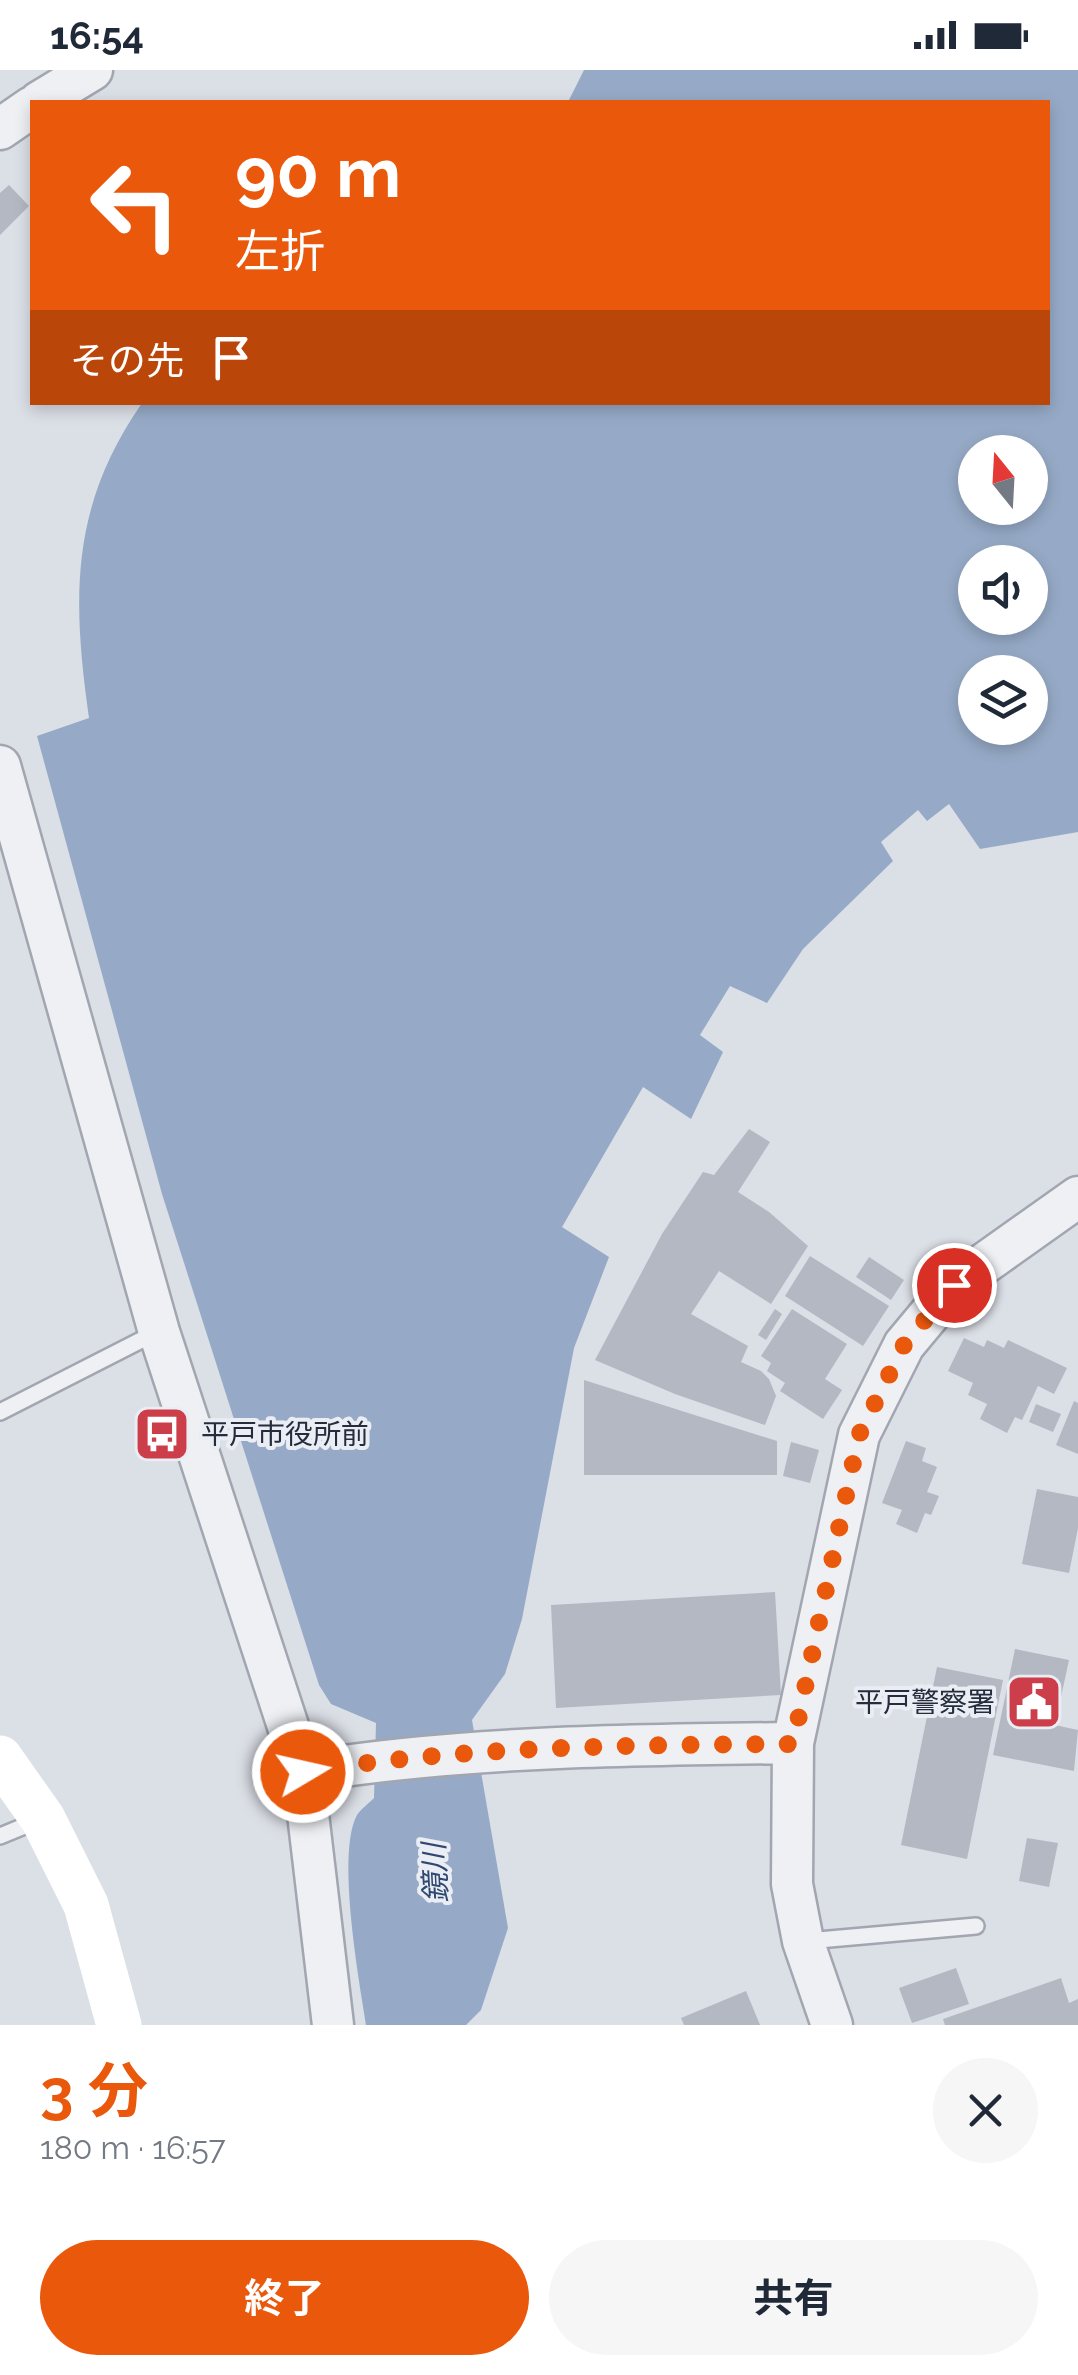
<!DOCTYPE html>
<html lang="ja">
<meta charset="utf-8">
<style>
:root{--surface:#fff;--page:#f6f6f7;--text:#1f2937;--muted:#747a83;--accent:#ea580c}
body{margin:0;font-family:Raleway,"Noto Sans JP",sans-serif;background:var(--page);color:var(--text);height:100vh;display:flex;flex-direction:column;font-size:38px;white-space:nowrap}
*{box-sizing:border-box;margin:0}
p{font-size:32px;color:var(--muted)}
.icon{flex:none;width:55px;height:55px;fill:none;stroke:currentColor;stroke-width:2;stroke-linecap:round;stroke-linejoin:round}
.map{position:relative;height:1955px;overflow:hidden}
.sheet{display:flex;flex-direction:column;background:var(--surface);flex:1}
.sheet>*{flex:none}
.hud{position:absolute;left:30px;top:30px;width:1020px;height:305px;border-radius:0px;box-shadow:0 5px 15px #0003;background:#ea580c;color:#fff;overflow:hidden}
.needle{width:65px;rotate:342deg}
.controls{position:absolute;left:958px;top:365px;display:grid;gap:20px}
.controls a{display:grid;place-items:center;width:90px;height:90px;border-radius:50%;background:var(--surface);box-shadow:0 5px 15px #0003;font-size:50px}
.pin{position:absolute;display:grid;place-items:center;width:85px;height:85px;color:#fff;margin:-42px;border:5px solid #fff;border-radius:50%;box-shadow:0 2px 10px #0007}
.me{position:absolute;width:110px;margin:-55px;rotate:81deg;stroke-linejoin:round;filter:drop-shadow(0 0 8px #0008)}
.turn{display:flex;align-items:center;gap:35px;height:210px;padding:0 40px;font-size:45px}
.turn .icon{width:130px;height:130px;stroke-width:2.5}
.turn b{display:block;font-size:70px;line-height:85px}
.then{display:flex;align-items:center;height:95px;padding:0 40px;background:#0003;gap:20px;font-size:38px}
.round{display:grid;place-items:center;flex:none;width:105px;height:105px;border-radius:52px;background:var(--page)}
.summary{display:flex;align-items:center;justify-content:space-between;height:170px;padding:0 40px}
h1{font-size:60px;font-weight:700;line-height:75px;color:var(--accent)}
.cta{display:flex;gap:20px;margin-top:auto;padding:20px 40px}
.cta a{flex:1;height:115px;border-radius:60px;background:var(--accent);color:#fff;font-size:40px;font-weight:700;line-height:115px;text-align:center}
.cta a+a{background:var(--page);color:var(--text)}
.status{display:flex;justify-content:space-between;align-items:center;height:70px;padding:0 50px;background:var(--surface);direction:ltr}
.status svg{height:28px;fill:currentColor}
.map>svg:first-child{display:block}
.water{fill:#96aac7;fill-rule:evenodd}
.building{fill:#b3b8c3}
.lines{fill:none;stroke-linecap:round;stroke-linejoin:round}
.service-casing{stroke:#a1a6b0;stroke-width:20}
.tertiary-casing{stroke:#a1a6b0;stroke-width:45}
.service{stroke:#eef0f4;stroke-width:15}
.tertiary{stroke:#eef0f4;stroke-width:40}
.secondary{stroke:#fff;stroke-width:45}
.route{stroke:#ea580c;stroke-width:18;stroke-dasharray:0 32.4}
.labels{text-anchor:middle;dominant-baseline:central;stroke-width:8;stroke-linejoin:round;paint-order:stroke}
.poi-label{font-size:28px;fill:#252c3c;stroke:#eaeef4;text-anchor:start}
.water-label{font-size:30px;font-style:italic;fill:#30486f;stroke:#eaeef4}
</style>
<div class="status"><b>16:54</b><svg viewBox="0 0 49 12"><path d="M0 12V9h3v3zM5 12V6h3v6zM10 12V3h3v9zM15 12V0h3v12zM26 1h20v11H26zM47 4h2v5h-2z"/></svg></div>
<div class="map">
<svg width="1078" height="1955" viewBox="0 0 1078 1955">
<rect width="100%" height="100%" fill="#dbdfe6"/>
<path class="water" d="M584 0H1078V762L980 779 949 734 927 751 918 740 881 772 893 791 803 879 767 933 730 916 700 965 723 982 691 1049 643 1017 562 1157 609 1187 574 1278 522 1549 505 1604 472 1650 508 1858 481 1940 466 1955H366C359 1910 336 1783 357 1745 361 1739 369 1733 374 1728L376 1653 331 1634 319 1615 162 1124 37 666 89 648C72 527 70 437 142 333L1048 332V32H568ZM975 382H1030V438H975ZM975 492H1030V548H975ZM975 602H1030V658H975Z"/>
<path class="building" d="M9 115 29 136 0 165V123Z
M749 1059 770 1072 738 1122 769 1142 808 1176 771 1234 719 1201 691 1244 748 1276 741 1292 761 1301 769 1309 776 1326 765 1355 675 1324 595 1290 662 1164 703 1102 714 1105Z
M810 1186 889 1236 863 1276 785 1226Z
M869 1187 904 1210 891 1230 856 1207Z
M775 1239 782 1244 766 1270 758 1265Z
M792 1239 847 1274 825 1309 842 1320 823 1349 780 1321 785 1313 767 1301 771 1293 761 1286Z
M964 1268 984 1277 987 1270 1004 1278 1008 1270 1067 1298 1054 1324 1038 1316 1022 1350 1015 1347 1007 1363 980 1349 987 1334 968 1325 973 1313 948 1301Z
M584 1310 777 1371V1405H584Z
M1074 1331 1078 1333V1384L1056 1375Z
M1036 1334 1061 1344 1053 1362 1029 1352Z
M906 1371 926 1378 922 1391 937 1397 927 1422 939 1426 931 1445 925 1443 917 1463 896 1454 902 1440 882 1433Z
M791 1372 819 1380 810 1413 783 1406Z
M1037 1419 1078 1427V1458L1069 1503 1022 1494Z
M775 1522 781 1625 556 1638 551 1535Z
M1015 1579 1069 1590 1055 1655 1078 1660 1074 1701 993 1685Z
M937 1597 1003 1610 967 1789 901 1775Z
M1027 1768 1058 1773 1049 1817 1019 1811Z
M956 1898 969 1934 912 1953 899 1918Z
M1061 1908 1069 1933 1078 1929V1955H945L943 1949Z
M746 1921 760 1955H684L681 1948Z"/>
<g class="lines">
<g class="service-casing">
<path id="service" d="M0 1342 155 1263
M0 1766 39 1750
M807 1871 976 1856"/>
</g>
<g class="tertiary-casing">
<path id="tertiary" d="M39 32 92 0
M0 59 32 37
M0 696 159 1262 303 1702 333 1955
M303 1702C464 1676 630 1675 793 1673
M832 1955 803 1871 792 1814 793 1673 859 1365 904 1275 954 1215 1078 1127"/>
</g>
<use href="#service" class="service"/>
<use href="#tertiary" class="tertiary"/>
<path class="secondary" d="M0 1688 43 1749 86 1835 119 1955"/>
</g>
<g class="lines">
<path class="route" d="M303 1702C464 1676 630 1675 793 1674L859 1365 904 1275 954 1215"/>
</g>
<defs>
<g id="bus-square" transform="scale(2.875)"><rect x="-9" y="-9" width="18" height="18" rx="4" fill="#cd3e4b" stroke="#eaeef4"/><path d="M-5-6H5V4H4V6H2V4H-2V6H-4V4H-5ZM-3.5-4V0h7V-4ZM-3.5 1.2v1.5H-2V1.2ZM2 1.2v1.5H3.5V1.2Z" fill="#fff"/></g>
<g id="civic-square" transform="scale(2.875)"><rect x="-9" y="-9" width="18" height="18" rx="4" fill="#cd3e4b" stroke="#eaeef4"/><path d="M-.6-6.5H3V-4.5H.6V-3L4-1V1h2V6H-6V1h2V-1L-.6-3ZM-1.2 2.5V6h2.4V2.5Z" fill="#fff"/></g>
</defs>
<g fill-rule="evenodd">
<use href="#bus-square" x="162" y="1364"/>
<use href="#civic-square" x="1034" y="1632"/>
</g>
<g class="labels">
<g class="poi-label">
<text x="201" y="1364">平戸市役所前</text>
<text x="995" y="1632" text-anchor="end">平戸警察署</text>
</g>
<g class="water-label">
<text transform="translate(435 1803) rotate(-93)">鏡川</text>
</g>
</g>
</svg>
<div class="controls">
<a><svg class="needle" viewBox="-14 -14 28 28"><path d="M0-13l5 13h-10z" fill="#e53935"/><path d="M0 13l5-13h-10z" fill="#747a83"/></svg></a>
<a><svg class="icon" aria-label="sound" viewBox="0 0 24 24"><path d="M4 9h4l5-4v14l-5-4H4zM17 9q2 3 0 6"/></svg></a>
<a><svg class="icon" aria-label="layers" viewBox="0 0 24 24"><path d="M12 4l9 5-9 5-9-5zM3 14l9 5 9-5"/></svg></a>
</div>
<div class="pin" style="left:954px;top:1215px;background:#d93025"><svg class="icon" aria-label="arrive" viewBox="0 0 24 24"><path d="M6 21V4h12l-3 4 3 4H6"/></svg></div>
<svg class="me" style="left:303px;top:1702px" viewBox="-20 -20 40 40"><circle r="17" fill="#ea580c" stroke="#fff" stroke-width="3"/><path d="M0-11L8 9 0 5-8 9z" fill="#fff"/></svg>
<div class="hud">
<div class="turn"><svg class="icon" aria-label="left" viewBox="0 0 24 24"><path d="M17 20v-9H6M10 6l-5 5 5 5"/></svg><div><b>90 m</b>左折</div></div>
<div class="then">その先<svg class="icon" aria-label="arrive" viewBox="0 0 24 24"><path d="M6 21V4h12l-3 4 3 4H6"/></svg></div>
</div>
</div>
<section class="sheet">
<div class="summary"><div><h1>3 分</h1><p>180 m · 16:57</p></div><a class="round"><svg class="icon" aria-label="close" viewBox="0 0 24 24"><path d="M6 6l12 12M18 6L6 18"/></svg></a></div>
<div class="cta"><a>終了</a><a>共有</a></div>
</section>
